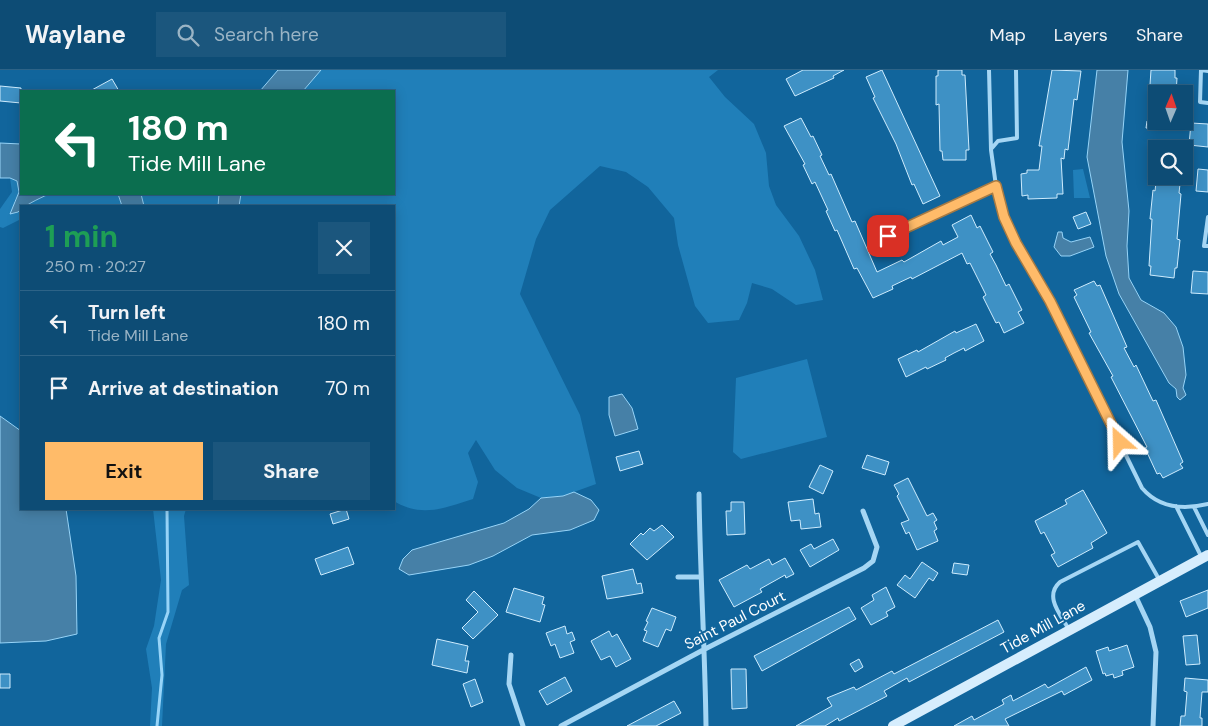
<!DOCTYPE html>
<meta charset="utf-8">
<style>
:root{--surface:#0d4c75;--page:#1b567d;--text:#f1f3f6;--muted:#9ab4c5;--line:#2d6387;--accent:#ffbb69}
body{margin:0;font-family:"DM Sans",sans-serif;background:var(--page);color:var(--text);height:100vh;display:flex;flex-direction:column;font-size:19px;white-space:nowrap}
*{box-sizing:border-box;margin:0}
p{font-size:16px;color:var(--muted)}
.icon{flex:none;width:28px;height:28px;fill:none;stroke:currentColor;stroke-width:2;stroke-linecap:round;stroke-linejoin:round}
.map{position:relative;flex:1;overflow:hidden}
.side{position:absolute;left:20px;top:135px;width:375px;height:305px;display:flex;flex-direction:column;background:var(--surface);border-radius:0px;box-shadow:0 2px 12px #0003,0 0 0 1px var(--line)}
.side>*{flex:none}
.top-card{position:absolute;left:20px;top:20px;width:375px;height:105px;border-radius:0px;box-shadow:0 2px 12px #0003,0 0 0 1px var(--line);background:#0b6e4f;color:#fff;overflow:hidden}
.needle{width:32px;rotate:2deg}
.fabs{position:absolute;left:1148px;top:15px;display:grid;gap:10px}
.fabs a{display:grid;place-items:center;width:45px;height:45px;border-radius:0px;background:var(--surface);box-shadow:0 2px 12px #0003,0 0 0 1px var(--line);font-size:25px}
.pin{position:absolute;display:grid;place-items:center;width:42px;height:42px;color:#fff;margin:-21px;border-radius:10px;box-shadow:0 2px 8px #0006}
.me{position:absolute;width:55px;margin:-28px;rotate:335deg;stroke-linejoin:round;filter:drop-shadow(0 0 4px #0008)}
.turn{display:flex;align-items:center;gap:18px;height:105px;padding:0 25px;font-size:22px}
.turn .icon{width:65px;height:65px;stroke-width:2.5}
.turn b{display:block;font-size:35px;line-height:42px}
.round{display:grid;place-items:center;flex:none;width:52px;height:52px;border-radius:0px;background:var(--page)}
.summary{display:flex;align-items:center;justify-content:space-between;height:85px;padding:0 25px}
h1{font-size:30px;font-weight:700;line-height:38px;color:#1e9e55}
.button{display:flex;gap:10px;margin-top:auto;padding:10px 25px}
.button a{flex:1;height:58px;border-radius:0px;background:var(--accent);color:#111;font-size:20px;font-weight:700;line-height:58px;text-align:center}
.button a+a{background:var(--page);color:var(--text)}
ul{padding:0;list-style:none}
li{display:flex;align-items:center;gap:15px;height:65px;padding:0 25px;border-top:1px solid var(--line)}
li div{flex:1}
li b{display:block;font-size:19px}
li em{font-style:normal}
header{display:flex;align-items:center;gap:30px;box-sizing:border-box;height:70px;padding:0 25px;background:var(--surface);border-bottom:1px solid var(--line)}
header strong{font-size:24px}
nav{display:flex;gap:28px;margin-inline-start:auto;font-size:18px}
.search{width:350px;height:45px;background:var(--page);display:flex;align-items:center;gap:12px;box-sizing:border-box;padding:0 18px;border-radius:0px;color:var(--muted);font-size:19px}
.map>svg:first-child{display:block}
.green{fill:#207fb9}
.water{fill:#4680a7;stroke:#97d4f8}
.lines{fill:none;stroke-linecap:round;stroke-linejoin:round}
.stream{stroke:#97d4f8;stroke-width:3}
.building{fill:#3e91c5;stroke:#ceecfe}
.lane{stroke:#a5d6f4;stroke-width:4}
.street{stroke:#a5d6f4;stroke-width:5}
.secondary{stroke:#d6edfd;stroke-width:10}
.route-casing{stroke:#a67a44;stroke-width:12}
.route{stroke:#ffbb69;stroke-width:9}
.labels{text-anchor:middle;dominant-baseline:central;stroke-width:4;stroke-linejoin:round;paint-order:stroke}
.street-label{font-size:15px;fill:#fff;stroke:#11659c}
</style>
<header>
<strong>Waylane</strong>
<div class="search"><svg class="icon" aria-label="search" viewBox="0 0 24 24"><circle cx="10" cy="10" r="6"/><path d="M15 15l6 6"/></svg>Search here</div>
<nav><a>Map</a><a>Layers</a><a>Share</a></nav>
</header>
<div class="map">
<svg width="1208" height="656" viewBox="0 0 1208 656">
<rect width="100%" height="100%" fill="#11659c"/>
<path class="green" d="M321 0H718L709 7 725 27 754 54 766 83 769 116 776 135 799 166 815 200 823 230 796 235 772 219 752 213 747 233 739 250 708 253 695 236 678 175 674 148 648 117 626 102 600 96 550 140 536 169 520 224 580 345 596 414 563 426 541 428 517 418 495 400 476 370 468 383 478 412 473 429C445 438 421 448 394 431V136H239L241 124H394V21H303Z
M1083 99 1090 128H1074L1073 100Z
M10 108 17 111 19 122 14 132 18 142 21 139V149L3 158 0 157V139L12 122Z
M49 124H118L122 136H24Z
M141 124H219L218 136H144Z
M807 289 827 367 741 389 733 382 736 308Z
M153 439H186L184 446 189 515 182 520 166 574 162 656H150L152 618 146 579 154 556 161 510Z"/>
<path class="water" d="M278 0H321L303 21H260Z
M1097 0H1128L1122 72 1129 141 1127 176 1129 208 1141 230 1164 243 1176 257 1183 277 1186 305 1183 318 1186 325 1180 330 1177 327 1176 319 1169 313 1119 224 1106 186 1087 87Z
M0 73 21 74V124H49C36 130 27 134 18 142L10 144 19 122 17 111 10 108H0Z
M118 124H141L144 136H122Z
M219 124H241L239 136H218Z
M1058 162H1062L1063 168 1071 172 1090 167 1094 177 1070 186H1061L1054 177Z
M622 324 632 338 638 359 615 366 609 345V327Z
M0 346 21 361V439H66L76 506 77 564 46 571 0 573Z
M574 422 591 430 599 440 594 450 570 460 532 465 493 486 469 495 409 505 399 499 403 489 412 480 504 453 529 439 541 428 563 426Z"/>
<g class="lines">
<path class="stream" d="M157 656 162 605 159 568 168 542 167 439"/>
</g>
<path class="building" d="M803 0H844L833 6 834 8 795 26 786 9Z
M882 0 940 126 923 134 914 114 912 115 896 74 873 28 875 27 866 7Z
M938 0H962V5H965L969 80H966V90H943L942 81H940L939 34 936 35V6H938Z
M1052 0 1081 1 1077 30 1074 29 1068 80 1065 79 1064 89 1061 88 1063 124H1057V128L1028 129V125L1022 126 1021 104 1027 103V100H1039L1042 76H1039Z
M1151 0H1175V8H1177L1176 24H1156V45L1148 44Z
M112 9 119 21H90Z
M0 16 21 18V33L0 31Z
M801 48 811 67 813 66 822 85 820 86 829 105 831 104 852 152 855 151 877 202 902 190 904 192 941 171 943 175 958 167 952 155 971 145 977 158 980 156 993 182 990 184 996 195 1006 216 1009 214 1022 240 1018 242 1024 253 1004 263 999 252 996 253 983 227 986 225 970 193 967 194 962 183 912 209 911 207 892 216 893 219 873 228 857 198 854 199 837 160 835 161 826 141 828 140 815 112 812 114 803 95 805 94 784 56Z
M1147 51H1172V60L1146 58Z
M1191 53 1208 54V77L1189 75Z
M1198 99 1208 100V122L1196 121Z
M1156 112 1180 114 1179 123 1181 124 1177 169 1180 170 1177 198H1175L1174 208 1150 205 1151 196H1149L1152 149H1150L1153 120 1155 121Z
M1086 142 1091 154 1078 159 1073 147Z
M1193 201 1208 202V224L1191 223Z
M1094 211 1097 216 1100 215 1127 277 1124 278 1134 297 1136 295 1153 331 1156 330 1183 392 1180 394 1183 398 1163 408 1160 403 1157 404 1145 378 1147 377 1111 307 1113 306 1089 263 1091 262 1074 227 1077 225 1074 220Z
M976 254 984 271 965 281 964 278 954 283 945 288 946 290 927 299 926 297 906 307 898 289 917 280 918 282 955 261 956 263Z
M639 381 643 394 620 401 616 387Z
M867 385 889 392 885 405 862 398Z
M820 395 833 401 823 424 809 417Z
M908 408 927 446 933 443 937 450 934 452 937 459 934 461 938 471 917 480 909 462 906 464 901 453 909 450 897 426 899 424 894 415Z
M1083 420 1107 463 1091 473 1093 478 1058 497 1051 485 1055 483 1044 462 1041 464 1035 451 1067 434 1065 430Z
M813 429 815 444 819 443 821 457 801 459 800 450 791 451 788 432Z
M731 432H744L745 464 727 465 726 441H731Z
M346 439 349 449 333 454 330 444Z
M662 455 674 467 647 490 630 474 641 463 643 465 650 458 654 461Z
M833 469 839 480 810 497 800 480 811 474 814 479Z
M348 477 354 494 321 505 315 489Z
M785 488 794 504 786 508 785 505 760 519 762 522 734 537 719 510 747 495 750 499 769 489 772 495Z
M922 492 938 503 933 511 929 508 915 528 897 515 905 505 910 509Z
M954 493 969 495 967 505 952 503Z
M633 499 637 514 641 513 643 523 607 529 602 506Z
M886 517 895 537 886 542 888 546 871 555 861 538 874 530 872 525Z
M514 518 544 527 542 534 545 535 540 552 506 542Z
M1208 520V538L1186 547 1180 531Z
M474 521 498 545 473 569 462 558 478 542 466 530Z
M849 537 856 549 762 601 754 586Z
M652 538 676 547 671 561 666 559 658 577 643 571 647 561 644 560 648 552 646 551Z
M998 550 1004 562 909 612 907 608 884 621 887 626 839 651 838 648 825 656H796L832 636 827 628 854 617 856 620 892 601 894 604Z
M565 556 567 564 572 562 575 570 570 572 574 583 560 588 555 574 551 576 546 563Z
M609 561 612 567 617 564 631 589 616 597 610 586 601 590 591 571Z
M1197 565 1200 594 1186 595 1183 566Z
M437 569 468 576 465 591H469L467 603 432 595Z
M1127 575 1134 597 1122 601 1123 605 1114 608 1113 604 1106 606 1105 603 1103 604 1096 581 1108 577 1109 581Z
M859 589 863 597 855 602 850 594Z
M1086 597 1092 610 1064 625 1062 621 1005 649 1009 656H954L972 646 974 650 1004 634 1002 630 1011 625 1013 631 1045 614 1048 618Z
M731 599H746L747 638 732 639Z
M0 604H10V618H0Z
M565 607 572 621 547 635 539 621Z
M1185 608 1208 610V622H1202L1200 648H1202V656H1180L1181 646H1185L1187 622 1184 621Z
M475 609 483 632 471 637 463 614Z
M674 631 681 643 656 656H627Z"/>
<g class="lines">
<path class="lane" d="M989 0 991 80 996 116
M1208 1 1201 0 1200 32 1208 33
M992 78 998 71 1017 68 1016 0
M1208 147 1204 176H1208
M888 166 996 116 1004 147 1015 173 1037 206 1064 259 1142 418C1159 438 1183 440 1208 434
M1176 436 1202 488
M1194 437 1208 465
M1068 558C1060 544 1044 526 1060 512L1138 472 1160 511"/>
<path class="street" d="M699 424C700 502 705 579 706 656
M678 507H700
M1135 525 1150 557 1156 582 1153 656
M511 585 509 614 523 656
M561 656 705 579 864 498 873 491 877 477 863 441"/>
<path class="secondary" d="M893 656 1208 485"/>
</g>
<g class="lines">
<g class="route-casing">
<path id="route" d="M888 166 996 116 1004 147 1016 173 1050 231 1120 372"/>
</g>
<use href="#route" class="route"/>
</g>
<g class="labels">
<g class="street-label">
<text transform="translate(735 550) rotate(-27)">Saint Paul Court</text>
<text transform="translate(1043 557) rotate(-29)">Tide Mill Lane</text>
</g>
</g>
</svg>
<div class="fabs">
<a><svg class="needle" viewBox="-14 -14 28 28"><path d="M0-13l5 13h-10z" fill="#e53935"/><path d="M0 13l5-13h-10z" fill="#9ab4c5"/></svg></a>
<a><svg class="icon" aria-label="search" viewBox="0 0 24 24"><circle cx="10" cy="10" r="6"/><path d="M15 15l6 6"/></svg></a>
</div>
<div class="pin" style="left:888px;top:166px;background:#d93025"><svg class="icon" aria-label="arrive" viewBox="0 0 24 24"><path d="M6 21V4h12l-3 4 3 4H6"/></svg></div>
<svg class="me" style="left:1120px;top:372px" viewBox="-20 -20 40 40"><path d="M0-17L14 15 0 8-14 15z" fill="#ffbb69" stroke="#fff" stroke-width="4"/></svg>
<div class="top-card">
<div class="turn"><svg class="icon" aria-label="left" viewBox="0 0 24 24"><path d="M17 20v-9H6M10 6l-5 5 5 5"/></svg><div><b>180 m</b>Tide Mill Lane</div></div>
</div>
<section class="side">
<div class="summary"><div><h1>1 min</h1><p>250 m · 20:27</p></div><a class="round"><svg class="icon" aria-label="close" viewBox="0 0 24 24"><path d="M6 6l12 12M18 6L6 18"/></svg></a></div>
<ul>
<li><svg class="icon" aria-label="left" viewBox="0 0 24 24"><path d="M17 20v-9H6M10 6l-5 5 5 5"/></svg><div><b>Turn left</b><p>Tide Mill Lane</p></div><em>180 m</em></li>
<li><svg class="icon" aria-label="arrive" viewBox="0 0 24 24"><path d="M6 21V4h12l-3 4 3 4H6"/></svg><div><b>Arrive at destination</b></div><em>70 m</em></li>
</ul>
<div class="button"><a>Exit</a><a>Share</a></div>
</section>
</div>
